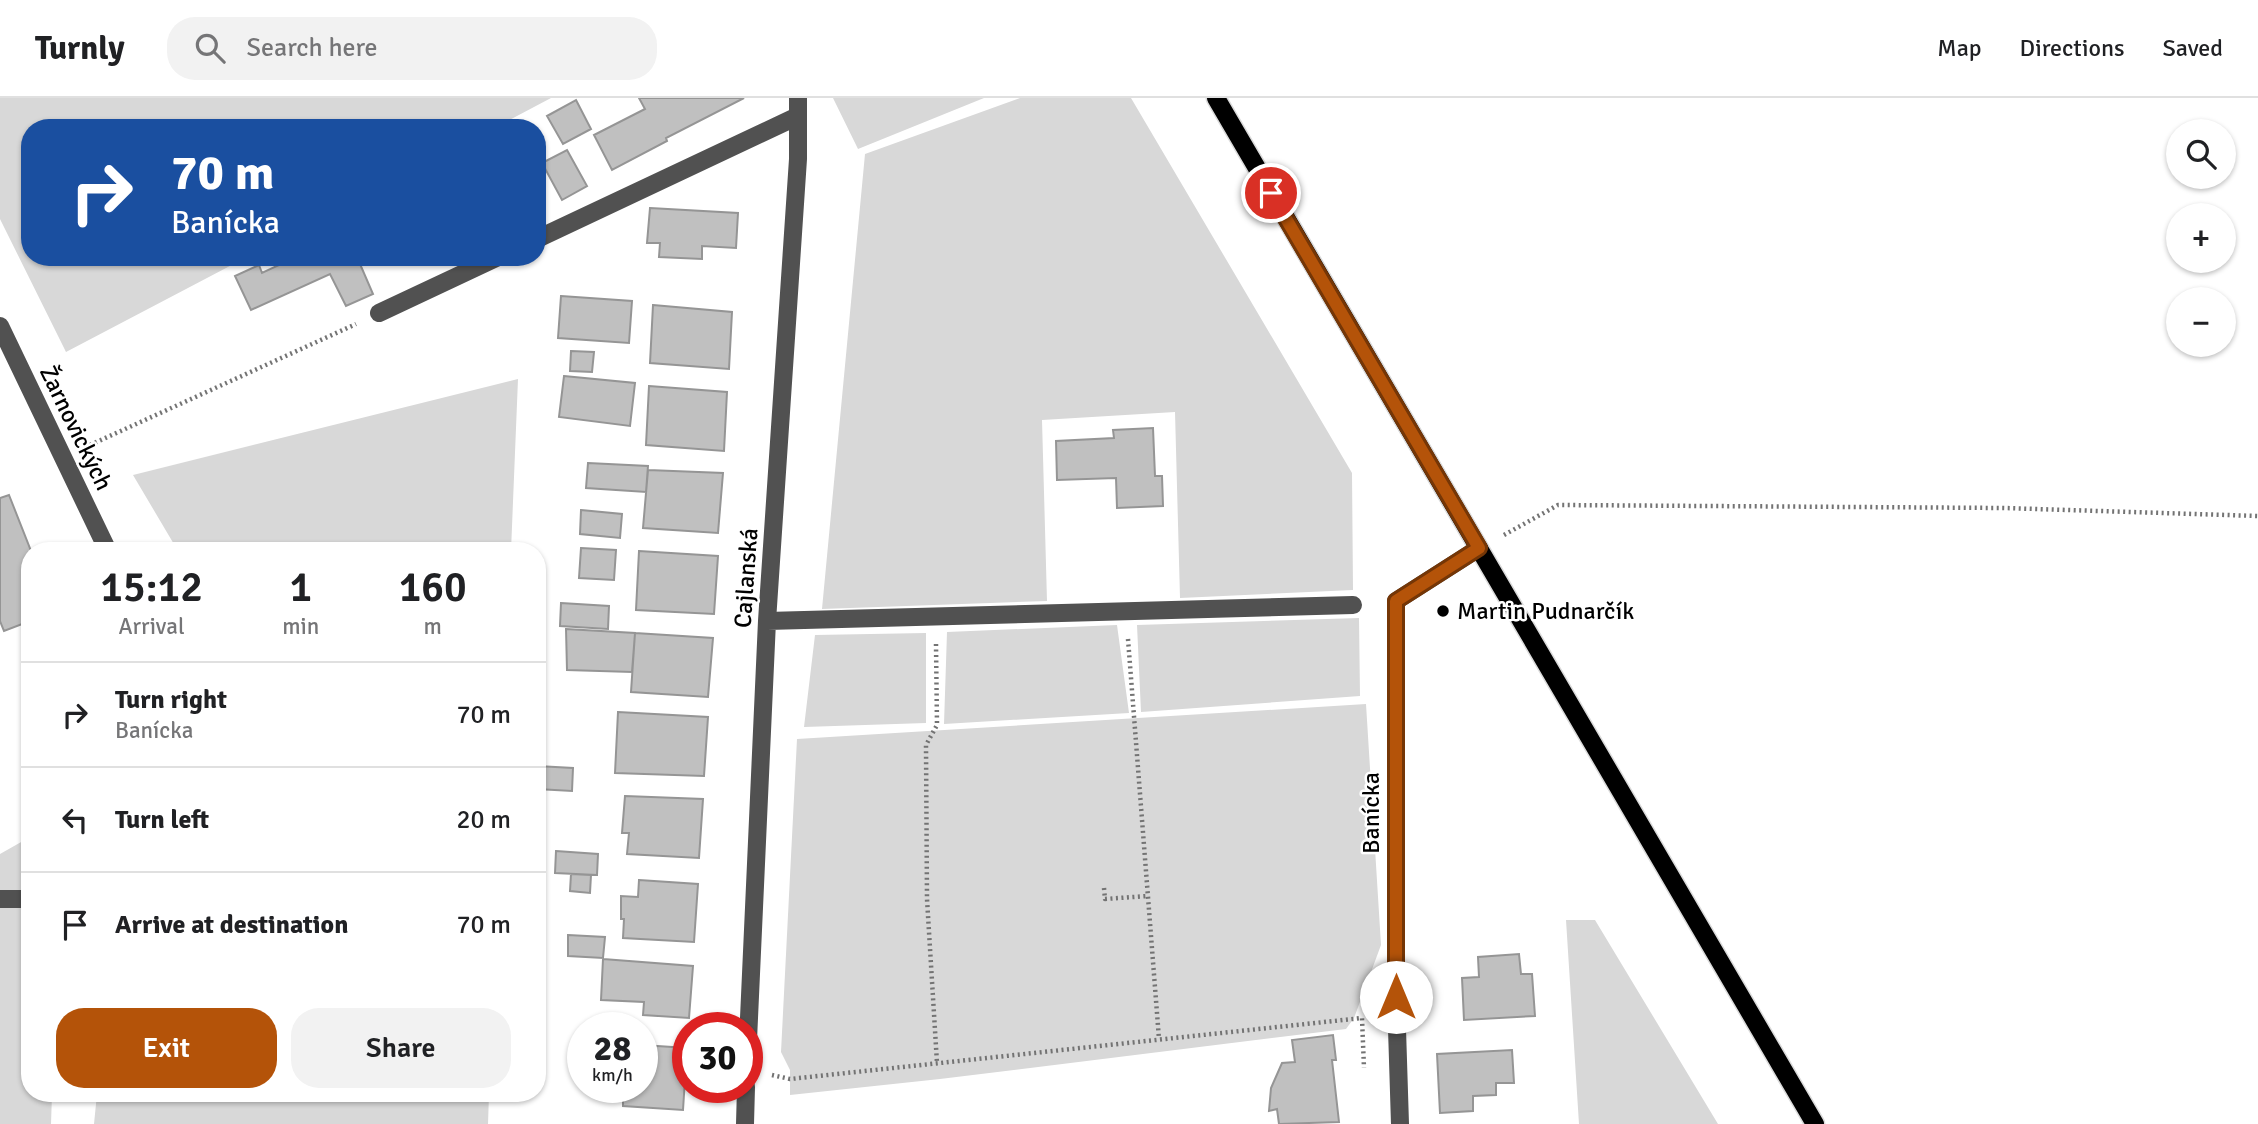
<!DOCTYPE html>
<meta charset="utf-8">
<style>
:root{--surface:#fff;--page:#f2f2f2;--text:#202124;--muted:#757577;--line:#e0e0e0;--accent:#b45309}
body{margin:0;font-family:Signika,sans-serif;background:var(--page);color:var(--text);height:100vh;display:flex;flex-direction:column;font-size:26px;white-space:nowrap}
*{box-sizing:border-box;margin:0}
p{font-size:23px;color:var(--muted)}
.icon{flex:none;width:38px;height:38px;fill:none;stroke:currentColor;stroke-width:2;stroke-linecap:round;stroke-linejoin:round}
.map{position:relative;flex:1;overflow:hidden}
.drawer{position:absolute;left:21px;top:444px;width:525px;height:560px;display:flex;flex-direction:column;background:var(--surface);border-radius:28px;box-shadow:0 2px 5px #0004}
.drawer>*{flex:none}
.banner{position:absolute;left:21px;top:21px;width:525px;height:147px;border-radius:28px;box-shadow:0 2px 5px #0004;background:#1a4fa0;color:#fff;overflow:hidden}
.fabs{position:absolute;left:2166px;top:21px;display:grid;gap:14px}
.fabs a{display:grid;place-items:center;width:70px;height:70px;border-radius:50%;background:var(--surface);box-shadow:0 2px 5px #0004;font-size:35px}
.speed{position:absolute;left:567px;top:914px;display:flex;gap:14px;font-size:35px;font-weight:700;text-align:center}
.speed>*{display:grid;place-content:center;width:91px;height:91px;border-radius:50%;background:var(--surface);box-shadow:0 2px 5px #0004;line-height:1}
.speed small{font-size:18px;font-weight:400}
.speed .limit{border:10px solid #d22;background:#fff;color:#111}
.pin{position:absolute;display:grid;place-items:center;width:60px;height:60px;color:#fff;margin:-30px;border:4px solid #fff;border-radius:50%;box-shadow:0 2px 7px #0007}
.me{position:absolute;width:77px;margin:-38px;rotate:0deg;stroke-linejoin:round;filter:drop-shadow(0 0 5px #0008)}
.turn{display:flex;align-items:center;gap:24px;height:147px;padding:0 35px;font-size:32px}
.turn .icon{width:91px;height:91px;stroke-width:2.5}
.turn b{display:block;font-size:49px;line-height:60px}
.eta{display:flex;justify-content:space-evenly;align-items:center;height:119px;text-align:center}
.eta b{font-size:42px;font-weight:600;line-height:49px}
.cta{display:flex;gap:14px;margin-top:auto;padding:14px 35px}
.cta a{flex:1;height:80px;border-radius:28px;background:var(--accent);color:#fff;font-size:28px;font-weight:600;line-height:80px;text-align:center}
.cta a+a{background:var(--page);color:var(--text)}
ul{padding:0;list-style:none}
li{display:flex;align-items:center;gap:21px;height:105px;padding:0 35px;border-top:2px solid var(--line)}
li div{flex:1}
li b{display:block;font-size:26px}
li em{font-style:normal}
header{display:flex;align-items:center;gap:42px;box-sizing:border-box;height:98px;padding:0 35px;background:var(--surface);border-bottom:2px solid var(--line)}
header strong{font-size:33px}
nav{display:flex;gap:38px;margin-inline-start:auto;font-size:24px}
.search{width:490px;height:63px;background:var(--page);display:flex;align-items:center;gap:18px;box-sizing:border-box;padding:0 24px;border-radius:28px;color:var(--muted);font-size:26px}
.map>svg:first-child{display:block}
.green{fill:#d8d8d8}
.building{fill:#c0c0c0;stroke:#959595;stroke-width:2}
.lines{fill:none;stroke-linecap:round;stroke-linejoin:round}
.major-casing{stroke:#dbdbdb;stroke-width:21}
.path{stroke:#737373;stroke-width:4.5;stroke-dasharray:2 3.5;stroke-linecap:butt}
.minor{stroke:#515151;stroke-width:18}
.major{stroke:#000;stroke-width:18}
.route-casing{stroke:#753606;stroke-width:18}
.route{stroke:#b45309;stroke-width:12}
.poi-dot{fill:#000;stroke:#fff;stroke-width:2.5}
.labels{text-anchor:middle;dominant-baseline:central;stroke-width:5;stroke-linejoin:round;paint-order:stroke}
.street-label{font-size:24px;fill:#000;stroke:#fff}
.poi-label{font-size:24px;fill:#000;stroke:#fff;text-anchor:start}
</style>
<header>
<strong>Turnly</strong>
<div class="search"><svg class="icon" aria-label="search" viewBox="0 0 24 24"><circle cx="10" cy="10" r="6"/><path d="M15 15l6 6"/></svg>Search here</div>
<nav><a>Map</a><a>Directions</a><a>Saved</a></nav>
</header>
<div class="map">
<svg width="2258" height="1026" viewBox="0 0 2258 1026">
<rect width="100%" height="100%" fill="#fff"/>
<path class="green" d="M0 0H551L494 30H30V159H247L66 254 0 121Z
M833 0H984L858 51Z
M1020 0H1131L1352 375 1353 492 1180 500 1175 314 1042 322 1047 503 822 511 865 56Z
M518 281 511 453H178L133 377Z
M1359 520 1360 598 1141 614 1137 527Z
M1117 527 1129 615 944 626 947 534Z
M926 535V625L804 629 815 537Z
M1366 606 1381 847 1354 920 1346 931 940 981 790 997V972L781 954 797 641Z
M30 739V996H52L51 1026H0V756Z
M1595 822 1718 1026H1579L1566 822Z
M97 996H489L488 1026H94Z"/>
<path class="building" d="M639 0H744L666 40 667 43 612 72 594 37 645 11Z
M576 2 591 31 563 46 547 18Z
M567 52 587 88 562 102 542 65Z
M650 110 738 115 736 150 702 148V161L659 159 660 145H647Z
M296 159H357L373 196 346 208 330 176 251 212 235 178 259 167 262 175Z
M561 198 632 203 629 245 558 240Z
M653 207 732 214 729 271 650 265Z
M571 253 594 254 592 274 570 273Z
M564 278 635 285 630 328 559 319Z
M649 288 727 294 724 353 646 347Z
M1153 330 1155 378H1162L1163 408 1117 410 1116 380 1057 382 1056 343 1114 340 1113 332Z
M588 365 648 368 646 394 586 390Z
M648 372 723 375 718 435 643 430Z
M9 397 31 453 30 523 4 533 0 523V400Z
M581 412 622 416 620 440 580 436Z
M581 450 616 452 614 482 579 480Z
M639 453 718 458 714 516 636 512Z
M561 505 609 508 608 531 560 528Z
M566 531 635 535 632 574 567 572Z
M635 535 713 540 708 599 631 594Z
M618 614 708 619 704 678 615 675Z
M537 668 573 670 572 693 537 691Z
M625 698 703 701 699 760 627 756 629 735H622Z
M556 753 598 756 597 777 555 775Z
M571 776 591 777 590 795 570 793Z
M639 782 698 786 694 844 623 840 624 821H621V798L638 799Z
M568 837 605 839 603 860 568 858Z
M1519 856 1521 876H1532L1535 918 1464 922 1462 880 1479 879 1478 859Z
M603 861 693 868 689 920 643 917 644 904 601 902Z
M1333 937 1336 962H1332L1339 1024 1279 1026 1277 1011 1269 1013 1271 990 1282 965 1295 964 1292 942Z
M642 947 687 950 683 1012 623 1008V990L608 989H642Z
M1512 952 1514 985H1496V997L1473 998V1013L1440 1015 1437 956Z"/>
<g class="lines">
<g class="major-casing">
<path id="major" d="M1216 0 1815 1026"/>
</g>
<path class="path" d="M90 347 356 226
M1504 437 1558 407 2004 410 2258 418
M1128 541 1159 941
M936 546 937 627 926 647 927 801 937 965
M1104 790 1105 801 1148 798
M772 977 790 981 1362 920 1364 970"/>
<path class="minor" d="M537 141 798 18
M379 215 498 159
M0 228 108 453
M767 523 1353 507
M0 801H30
M747 964 767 523 798 61V0
M745 1026 746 989
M1400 1026 1396 899V503L1479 450"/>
<use href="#major" class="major"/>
</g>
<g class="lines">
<g class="route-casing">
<path id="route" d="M1271 95 1479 450 1396 503V899"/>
</g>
<use href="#route" class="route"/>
</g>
<circle class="poi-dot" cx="1443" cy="513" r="7"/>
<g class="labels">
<g class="street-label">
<text transform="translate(76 330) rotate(64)">Žarnovických</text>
<text transform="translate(746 480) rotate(-86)">Cajlanská</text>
<text transform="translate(1371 715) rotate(-90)">Banícka</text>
</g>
<g class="poi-label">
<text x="1457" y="513">Martin Pudnarčík</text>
</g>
</g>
</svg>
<div class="fabs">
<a><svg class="icon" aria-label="search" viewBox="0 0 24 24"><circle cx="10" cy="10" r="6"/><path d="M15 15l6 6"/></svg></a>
<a>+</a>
<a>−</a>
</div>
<div class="speed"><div>28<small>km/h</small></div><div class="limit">30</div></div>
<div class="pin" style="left:1271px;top:95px;background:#d93025"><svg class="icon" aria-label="arrive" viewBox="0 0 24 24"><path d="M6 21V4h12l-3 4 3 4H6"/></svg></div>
<svg class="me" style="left:1396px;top:899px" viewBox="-20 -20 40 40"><circle r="19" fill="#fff"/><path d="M0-13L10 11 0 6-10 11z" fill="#b45309"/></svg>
<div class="banner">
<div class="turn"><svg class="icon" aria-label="right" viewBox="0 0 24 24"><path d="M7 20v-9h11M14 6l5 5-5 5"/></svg><div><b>70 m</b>Banícka</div></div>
</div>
<section class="drawer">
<div class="eta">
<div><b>15:12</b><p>Arrival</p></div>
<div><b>1</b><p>min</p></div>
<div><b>160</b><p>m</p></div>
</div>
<ul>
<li><svg class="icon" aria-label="right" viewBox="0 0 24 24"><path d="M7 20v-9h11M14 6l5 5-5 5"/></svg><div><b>Turn right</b><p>Banícka</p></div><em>70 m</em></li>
<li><svg class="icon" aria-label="left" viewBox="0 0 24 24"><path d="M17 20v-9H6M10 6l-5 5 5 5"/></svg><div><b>Turn left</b></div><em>20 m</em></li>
<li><svg class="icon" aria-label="arrive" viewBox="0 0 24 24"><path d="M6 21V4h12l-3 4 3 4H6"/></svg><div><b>Arrive at destination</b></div><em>70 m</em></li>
</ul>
<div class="cta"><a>Exit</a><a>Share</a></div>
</section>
</div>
